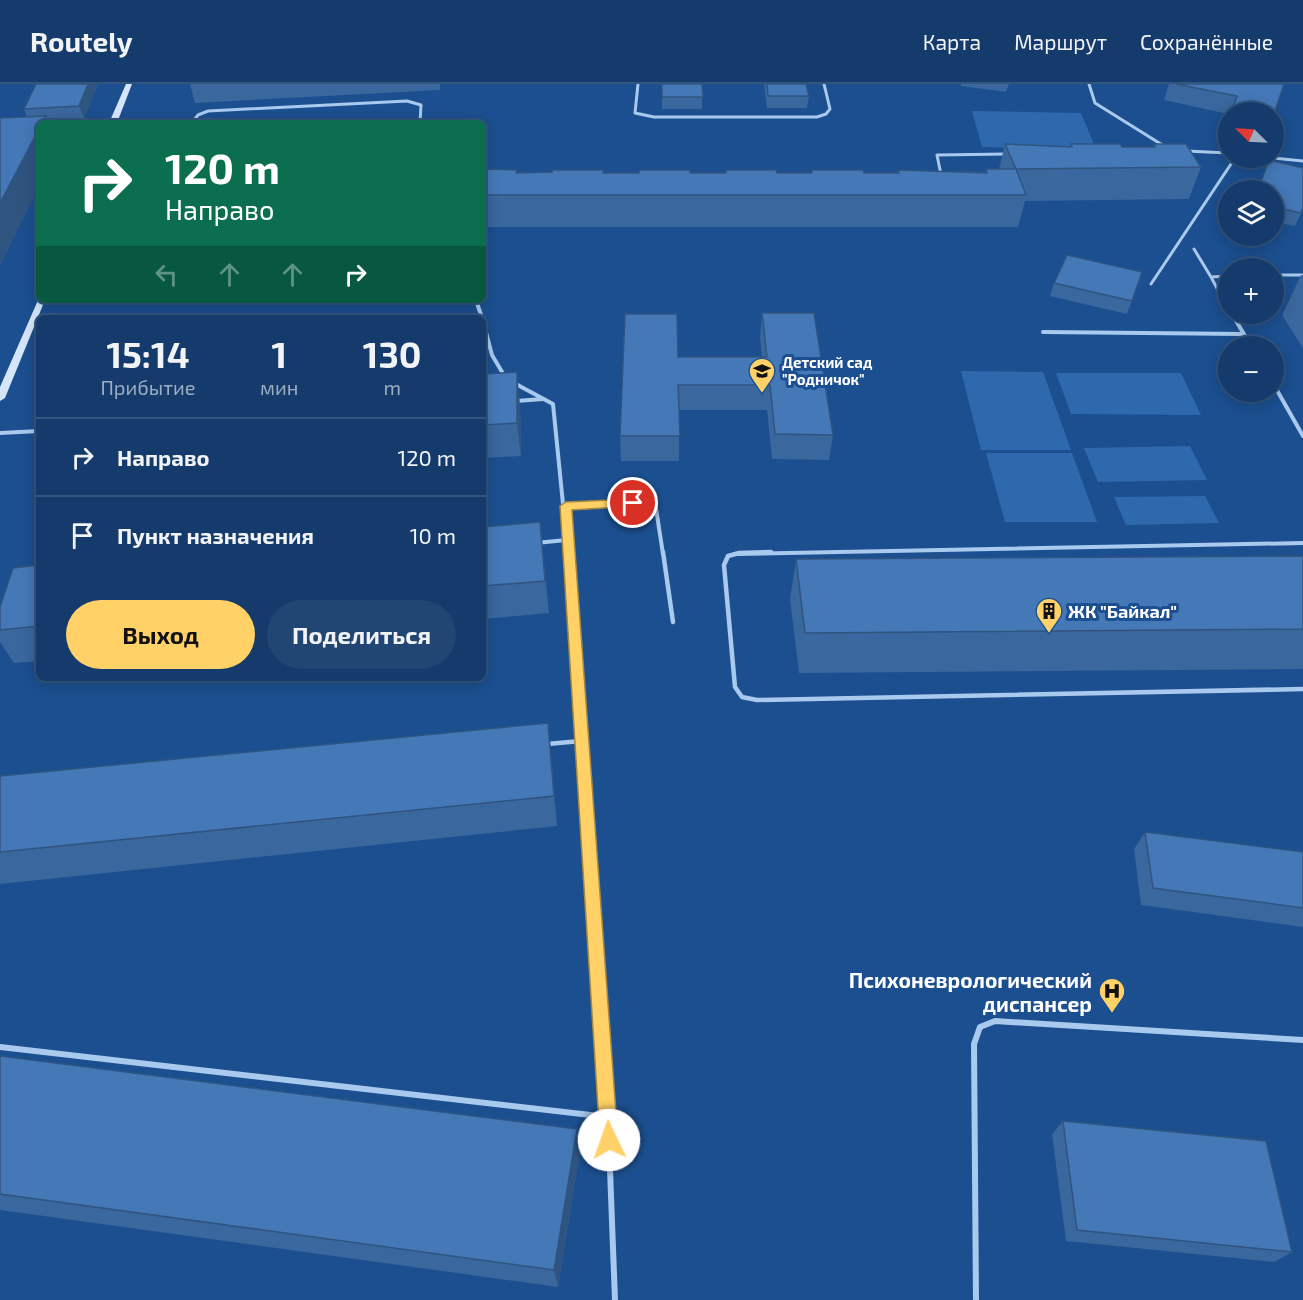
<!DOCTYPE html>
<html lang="ru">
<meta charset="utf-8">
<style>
:root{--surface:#143b6b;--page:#214673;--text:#f1f3f6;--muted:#9dadc1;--line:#33557e;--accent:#ffd166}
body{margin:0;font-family:"Exo 2",sans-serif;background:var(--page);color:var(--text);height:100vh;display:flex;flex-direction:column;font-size:22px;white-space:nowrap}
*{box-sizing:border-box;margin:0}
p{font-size:20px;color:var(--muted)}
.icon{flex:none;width:33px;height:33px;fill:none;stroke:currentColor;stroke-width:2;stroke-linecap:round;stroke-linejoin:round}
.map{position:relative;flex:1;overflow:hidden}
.side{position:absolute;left:36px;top:231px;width:450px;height:366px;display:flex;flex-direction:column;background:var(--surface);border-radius:9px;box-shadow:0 3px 15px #0003,0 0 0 2px var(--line)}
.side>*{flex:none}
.top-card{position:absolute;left:36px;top:36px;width:450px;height:183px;border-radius:9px;box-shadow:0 3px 15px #0003,0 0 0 2px var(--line);background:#0b6e4f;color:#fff;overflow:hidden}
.needle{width:39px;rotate:294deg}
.fabs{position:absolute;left:1218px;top:18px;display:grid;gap:12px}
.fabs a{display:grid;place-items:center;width:66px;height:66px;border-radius:50%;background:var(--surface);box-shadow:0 3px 15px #0003,0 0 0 2px var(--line);font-size:30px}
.pin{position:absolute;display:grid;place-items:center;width:51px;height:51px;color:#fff;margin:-26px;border:3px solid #fff;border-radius:50%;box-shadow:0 2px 6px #0007}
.me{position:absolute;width:66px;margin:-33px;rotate:357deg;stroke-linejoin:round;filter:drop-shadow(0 0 4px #0008)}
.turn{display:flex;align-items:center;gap:21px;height:126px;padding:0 30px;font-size:27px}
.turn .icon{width:78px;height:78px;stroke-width:2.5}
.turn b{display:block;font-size:42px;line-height:51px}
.lanes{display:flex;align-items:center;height:57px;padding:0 30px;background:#0003;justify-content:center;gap:30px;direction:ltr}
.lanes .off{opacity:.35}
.eta{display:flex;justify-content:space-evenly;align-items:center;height:102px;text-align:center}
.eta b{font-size:36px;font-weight:700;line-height:42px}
.action{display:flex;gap:12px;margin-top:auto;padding:12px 30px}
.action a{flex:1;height:69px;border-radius:36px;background:var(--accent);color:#111;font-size:24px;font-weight:700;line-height:69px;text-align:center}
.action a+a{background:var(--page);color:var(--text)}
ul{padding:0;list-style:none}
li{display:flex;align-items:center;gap:18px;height:78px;padding:0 30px;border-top:2px solid var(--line)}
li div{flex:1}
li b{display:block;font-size:22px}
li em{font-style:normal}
header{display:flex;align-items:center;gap:36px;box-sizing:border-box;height:84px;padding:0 30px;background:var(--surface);border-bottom:2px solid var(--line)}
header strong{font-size:28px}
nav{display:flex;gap:33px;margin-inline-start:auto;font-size:21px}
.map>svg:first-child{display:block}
.green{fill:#2e69ad}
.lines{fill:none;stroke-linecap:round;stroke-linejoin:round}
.lane-far3{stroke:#a9c9ee;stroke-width:3}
.lane-far2{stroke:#a9c9ee;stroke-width:4}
.lane-far1{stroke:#a9c9ee;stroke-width:4.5}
.lane{stroke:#a9c9ee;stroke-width:6}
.secondary{fill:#d6e6fa;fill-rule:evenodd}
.wall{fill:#3a679d}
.shaded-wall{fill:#305480}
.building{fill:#4478b7;stroke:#305480;stroke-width:1.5}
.route{fill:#ffd166;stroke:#a68842;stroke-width:1.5}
.labels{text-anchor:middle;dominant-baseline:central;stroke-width:6;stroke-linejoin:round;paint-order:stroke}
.far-poi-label{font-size:15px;font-weight:bold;fill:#fff;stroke:#1b4f8f;text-anchor:start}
.poi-label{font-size:18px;font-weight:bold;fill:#fff;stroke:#1b4f8f;text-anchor:start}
.near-poi-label{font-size:21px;font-weight:bold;fill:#fff;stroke:#1b4f8f;text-anchor:end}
</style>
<header>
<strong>Routely</strong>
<nav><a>Карта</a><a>Маршрут</a><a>Сохранённые</a></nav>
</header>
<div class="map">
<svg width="1303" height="1216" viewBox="0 0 1303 1216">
<rect width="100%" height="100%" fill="#1b4f8f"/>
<path class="green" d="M972 27 1081 29 1096 65 982 63Z
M961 287 1043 288 1071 366H981Z
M1056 289H1181L1201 331 1071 330Z
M1190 362 1207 396 1098 398 1084 364Z
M986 369H1072L1097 438H1005Z
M1205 412 1219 439 1126 441 1114 413Z"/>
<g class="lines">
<path class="lane-far3" d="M638 0 635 29 654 33H817L826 30 830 25 824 0
M1089 0 1095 19 1164 62
M192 39 198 31 208 27 407 17 421 21 420 39
M1186 67 1228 69
M1273 74 1303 77
M941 91 937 71 1007 70
M1194 165 1211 193
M1274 191H1303
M1151 200 1235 74
M1219 208 1211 193 1228 192"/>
<path class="lane-far2" d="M1219 207 1228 224
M476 216 482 234
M1232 230 1251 262
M483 237 492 271 505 293
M1043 248 1244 250
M514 299 553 320 568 470
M1274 301 1303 352
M516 317 543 315
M0 349 39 347
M565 422 655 418 663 470
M536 459 566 456
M736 470 1303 459"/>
<path class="lane-far1" d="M568 468 592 800
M663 468 673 538
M771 468 739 469 728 472 724 481 735 603 742 613 757 616 1303 605
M547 660 581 657"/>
<path class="lane" d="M592 799 608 1033 615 1216
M0 963 608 1033
M976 1216 974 960 980 943 995 937 1303 956"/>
<path class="secondary" d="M126 0H132L117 39H109Z
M39 214V216H45L5 314 0 317V303Z"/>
</g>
<path class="wall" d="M36 0H98L84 34 47 36 49 39H39V102L0 181V34L27 33 24 25Z
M190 0H440V6L195 19Z
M662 0H806L809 12 807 24H767L764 0H702V25H662Z
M961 0H1009L1006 8 961 2Z
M1169 0H1284L1274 28H1228V30L1164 16Z
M1228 34V44L1225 43Z
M1005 60 1070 63 1071 60 1122 63H1153L1154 60 1201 83 1189 115 1025 117 1018 143H484L483 134V96L517 89H726V86L777 89H812V86L864 89H898V86L985 88 986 85H999Z
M1269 76 1301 129 1295 142 1274 138V106H1257Z
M1142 188 1127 230 1050 212 1054 199Z
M1301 191H1303V264L1282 231Z
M762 229 833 351 829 376 772 375 767 326H679V377H621L620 352 678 273H762L760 253Z
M483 290 520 321 521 372 483 374Z
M540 438 549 529 483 535V443Z
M1303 472V585L799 589 790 515 796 475Z
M39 481V577L14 579 0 558V523Z
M548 639 551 670 557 742 0 800V692Z
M1145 748 1303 768V843L1141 821 1134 765Z
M0 972 580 1067 558 1203 0 1126Z
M1063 1037 1292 1168 1274 1178 1066 1157 1052 1050Z"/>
<path class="shaded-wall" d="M88 0H98L84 34 79 22Z
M46 32 49 39H42Z
M39 45V102L0 181V119Z
M517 288 520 321 521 372 517 339Z
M548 639 551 670 557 742 554 712Z
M577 1045 580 1067 558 1203 554 1186Z"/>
<path class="building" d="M36 0H88L79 22 24 25Z
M662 0H702L703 13H662Z
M767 0H806L809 12H768Z
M1176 0H1284L1274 30V28H1246L1232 26 1237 12Z
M46 32 42 39H39V45L0 119V34Z
M1005 60 1072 63 1071 60H1120L1122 63H1155L1154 60H1186L1201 83 1016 85Z
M1269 76 1303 84V123L1301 129 1274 123V106H1258Z
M485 85 517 86 516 89 552 88 553 86H604L603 89H639V86H690V89H726V86H776L777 89H812V86H863L864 89H899L898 86 987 89 986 85H1016L1026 111H483V96Z
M1067 171 1142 188 1132 217 1054 199Z
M762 229H814L833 351 775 350 770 301H678L680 352H620L625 230H677L678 273H767Z
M517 288V339L483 341V290Z
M540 438 545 497 483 502V443Z
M1303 472V545L805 549 796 475Z
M39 481V542L0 546V523L13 484Z
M548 639 554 712 0 768V692Z
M1145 748 1303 768V824L1153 804Z
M0 972 577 1045 554 1186 0 1110Z
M1063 1037 1266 1057 1292 1168 1077 1146Z"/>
<path class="route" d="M633 415 637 416V422L572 426 618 1056 615 1063 609 1065 602 1063 600 1056 560 422 566 418Z"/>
<defs>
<g id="school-pin" transform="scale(1.35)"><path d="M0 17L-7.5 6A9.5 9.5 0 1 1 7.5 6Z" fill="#ffd166" stroke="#1b4f8f"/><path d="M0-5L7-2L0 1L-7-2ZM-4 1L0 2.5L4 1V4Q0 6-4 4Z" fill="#111"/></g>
<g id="building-pin" transform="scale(1.35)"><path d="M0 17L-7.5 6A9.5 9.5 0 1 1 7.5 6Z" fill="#ffd166" stroke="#1b4f8f"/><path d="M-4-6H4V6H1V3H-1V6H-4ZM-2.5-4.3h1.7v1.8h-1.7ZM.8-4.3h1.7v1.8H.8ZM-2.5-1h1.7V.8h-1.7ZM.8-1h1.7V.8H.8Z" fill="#111"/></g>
<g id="hospital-pin" transform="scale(1.35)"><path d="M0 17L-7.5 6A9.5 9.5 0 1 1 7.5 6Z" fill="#ffd166" stroke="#1b4f8f"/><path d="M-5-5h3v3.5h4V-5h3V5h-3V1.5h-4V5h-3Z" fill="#111"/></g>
</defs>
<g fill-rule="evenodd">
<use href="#school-pin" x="762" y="287"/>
<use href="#building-pin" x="1049" y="527"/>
<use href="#hospital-pin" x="1112" y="907"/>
</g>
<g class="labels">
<g class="far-poi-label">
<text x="782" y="278">Детский сад<tspan x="782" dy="17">"Родничок"</tspan></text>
</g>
<g class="poi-label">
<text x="1068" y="527">ЖК "Байкал"</text>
</g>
<g class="near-poi-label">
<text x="1092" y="895">Психоневрологический<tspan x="1092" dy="24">диспансер</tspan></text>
</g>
</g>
</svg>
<div class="fabs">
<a><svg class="needle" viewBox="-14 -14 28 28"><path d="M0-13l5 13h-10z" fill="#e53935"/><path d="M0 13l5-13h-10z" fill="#9dadc1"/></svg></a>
<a><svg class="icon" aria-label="layers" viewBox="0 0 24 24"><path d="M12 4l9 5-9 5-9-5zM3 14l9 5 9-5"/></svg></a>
<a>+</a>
<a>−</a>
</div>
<div class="pin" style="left:633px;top:419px;background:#d93025"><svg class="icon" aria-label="arrive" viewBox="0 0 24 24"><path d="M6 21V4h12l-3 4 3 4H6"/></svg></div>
<svg class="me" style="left:609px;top:1056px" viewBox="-20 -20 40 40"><circle r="19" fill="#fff"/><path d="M0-13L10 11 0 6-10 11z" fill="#ffd166"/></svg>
<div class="top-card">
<div class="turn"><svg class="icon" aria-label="right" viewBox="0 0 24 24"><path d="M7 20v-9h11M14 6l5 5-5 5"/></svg><div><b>120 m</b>Направо</div></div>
<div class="lanes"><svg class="icon off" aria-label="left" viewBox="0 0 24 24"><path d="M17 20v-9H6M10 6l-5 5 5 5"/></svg><svg class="icon off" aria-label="ahead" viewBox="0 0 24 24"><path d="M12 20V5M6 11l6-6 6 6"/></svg><svg class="icon off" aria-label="ahead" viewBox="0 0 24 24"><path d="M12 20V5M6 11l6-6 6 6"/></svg><svg class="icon" aria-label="right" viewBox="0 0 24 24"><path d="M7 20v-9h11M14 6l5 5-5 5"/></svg></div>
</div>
<section class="side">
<div class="eta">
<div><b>15:14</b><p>Прибытие</p></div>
<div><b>1</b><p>мин</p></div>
<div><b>130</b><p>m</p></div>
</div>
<ul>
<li><svg class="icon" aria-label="right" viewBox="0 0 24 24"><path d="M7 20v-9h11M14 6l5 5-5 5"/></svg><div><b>Направо</b></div><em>120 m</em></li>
<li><svg class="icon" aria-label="arrive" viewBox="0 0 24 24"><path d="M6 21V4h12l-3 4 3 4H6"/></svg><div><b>Пункт назначения</b></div><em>10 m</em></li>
</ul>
<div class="action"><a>Выход</a><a>Поделиться</a></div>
</section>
</div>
